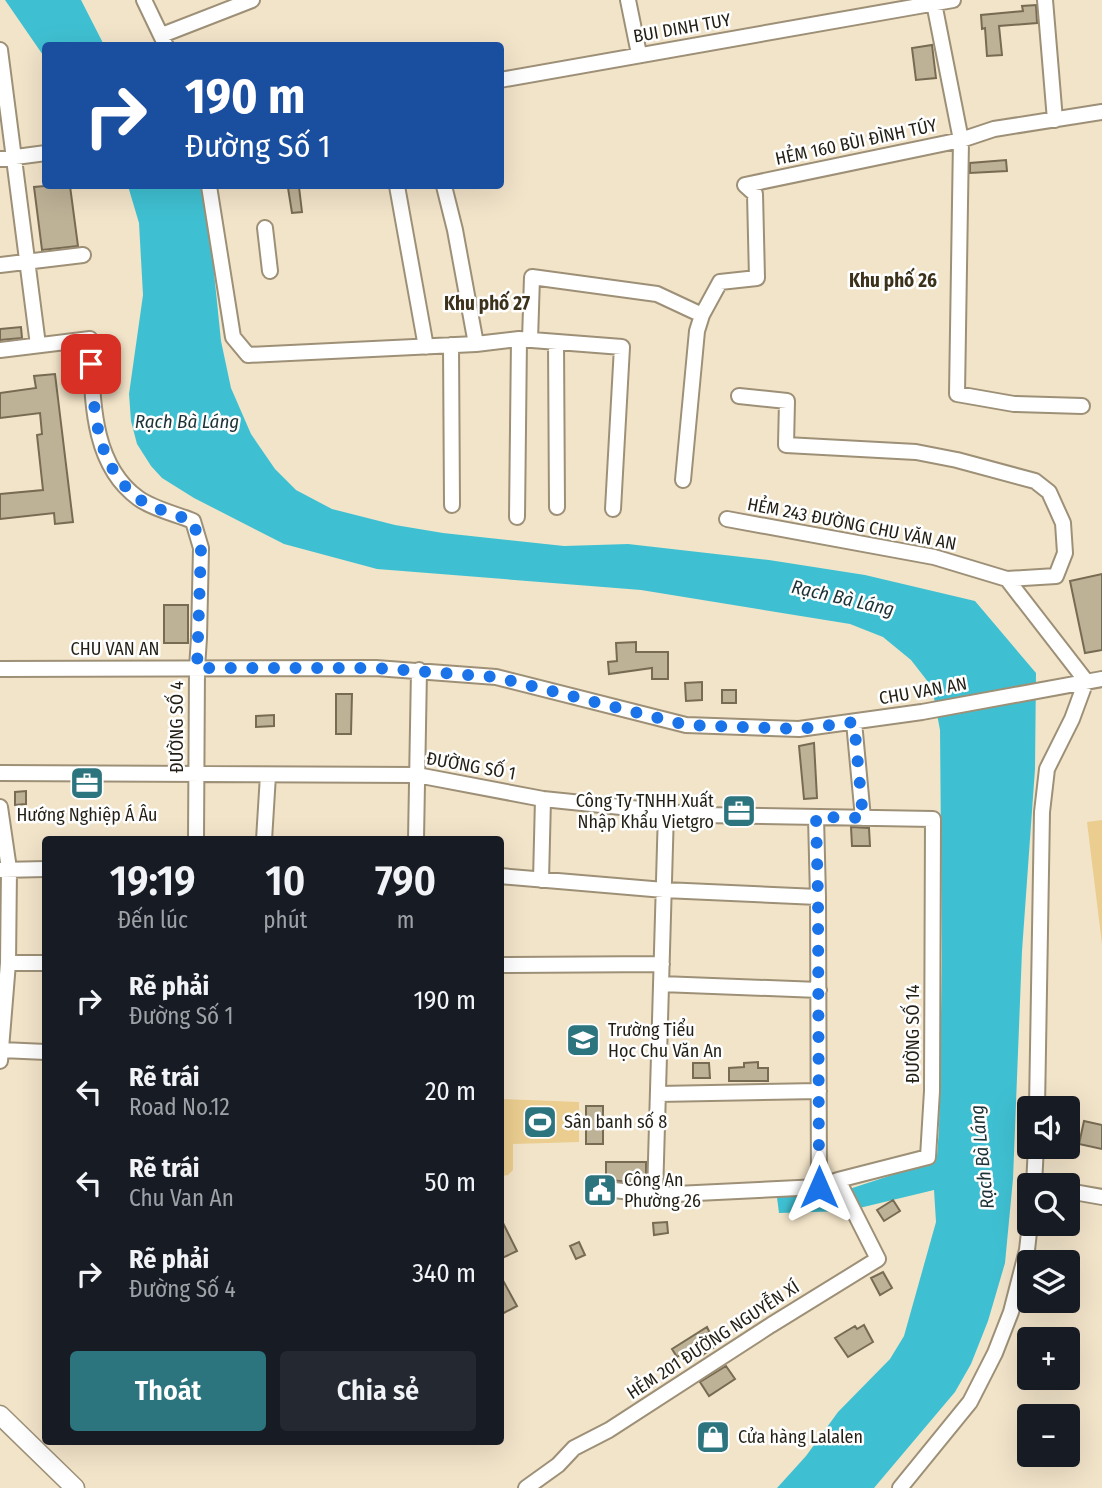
<!DOCTYPE html>
<html lang="vi">
<meta charset="utf-8">
<style>
:root{--surface:#171b24;--page:#242831;--text:#f1f3f6;--muted:#9ea1a6;--accent:#2c747e}
body{margin:0;font-family:"Fira Sans Condensed",sans-serif;background:var(--page);color:var(--text);height:100vh;display:flex;flex-direction:column;font-size:26px;white-space:nowrap}
*{box-sizing:border-box;margin:0}
p{font-size:23px;color:var(--muted)}
.icon{flex:none;width:38px;height:38px;fill:none;stroke:currentColor;stroke-width:2;stroke-linecap:round;stroke-linejoin:round}
.map{position:relative;flex:1;overflow:hidden}
.sheet{position:absolute;left:42px;top:836px;width:462px;height:609px;display:flex;flex-direction:column;background:var(--surface);border-radius:7px;box-shadow:0 7px 28px #0002}
.sheet>*{flex:none}
.guide{position:absolute;left:42px;top:42px;width:462px;height:147px;border-radius:7px;box-shadow:0 7px 28px #0002;background:#1a4fa0;color:#fff;overflow:hidden}
.tools{position:absolute;left:1017px;top:1096px;display:grid;gap:14px}
.tools a{display:grid;place-items:center;width:63px;height:63px;border-radius:7px;background:var(--surface);box-shadow:0 7px 28px #0002;font-size:35px}
.pin{position:absolute;display:grid;place-items:center;width:60px;height:60px;color:#fff;margin:-30px;border-radius:14px;box-shadow:0 4px 10px #0006}
.me{position:absolute;width:77px;margin:-38px;rotate:0deg;stroke-linejoin:round;filter:drop-shadow(0 0 5px #0008)}
.turn{display:flex;align-items:center;gap:24px;height:147px;padding:0 28px;font-size:32px}
.turn .icon{width:91px;height:91px;stroke-width:2.5}
.turn b{display:block;font-size:49px;line-height:60px}
.eta{display:flex;justify-content:space-evenly;align-items:center;height:119px;text-align:center}
.eta b{font-size:42px;font-weight:600;line-height:49px}
.button{display:flex;gap:14px;margin-top:auto;padding:14px 28px}
.button a{flex:1;height:80px;border-radius:7px;background:var(--accent);color:#fff;font-size:28px;font-weight:600;line-height:80px;text-align:center}
.button a+a{background:var(--page);color:var(--text)}
ul{padding:0;list-style:none}
li{display:flex;align-items:center;gap:21px;height:91px;padding:0 28px}
li div{flex:1}
li b{display:block;font-size:26px}
li em{font-style:normal}
.map>svg:first-child{display:block}
.green{fill:#eacd8f}
.water{fill:#3fc0d2}
.building{fill:#bdb196;stroke:#776b53;stroke-width:2}
.lines{fill:none;stroke-linecap:round;stroke-linejoin:round}
.minor-casing{stroke:#9d9077;stroke-width:18}
.major-casing{stroke:#9d9077;stroke-width:21}
.minor{stroke:#fff;stroke-width:14}
.major{stroke:#fff;stroke-width:18}
.route{stroke:#1a73e8;stroke-width:12;stroke-dasharray:0 21.6}
.labels{text-anchor:middle;dominant-baseline:central;stroke-width:5;stroke-linejoin:round;paint-order:stroke}
.street-label{font-size:18px;fill:#231f15;stroke:#fff}
.poi-label{font-size:18px;fill:#231f15;stroke:#fff;text-anchor:start}
.neighbourhood-label{font-size:19px;font-weight:bold;fill:#3c311a;stroke:#fff}
.water-label{font-size:19px;font-style:italic;fill:#1c3236;stroke:#fff}
</style>
<div class="map">
<svg width="1102" height="1488" viewBox="0 0 1102 1488">
<rect width="100%" height="100%" fill="#f2e4c9"/>
<path class="green" d="M1102 820V944L1087 822Z
M501 1099 579 1102V1142L513 1144V1170L508 1175 501 1176Z"/>
<path class="water" d="M5 0H81L104 45 46 46 45 58Z
M128 186H201L207 204 221 341 231 388 251 434 275 469 296 490 332 509 395 525 443 533 564 546 628 544 769 560 865 575 975 601 1036 673 1035 769 1022 951 1013 1179 1005 1263 988 1321 971 1364 955 1392 874 1488H777L806 1456 838 1412 890 1359 904 1336 936 1222 934 1190 847 1211 779 1213 776 1190 840 1192 932 1162 937 1156 939 1129 942 957 940 730 932 687 911 660 883 637 850 624 641 590 377 569 284 544 194 498 162 478 151 466 137 444 131 421 129 394 143 295 139 223Z"/>
<path class="building" d="M1036 5 1037 23 999 26 1002 55 987 56 985 28 982 29 981 15 1023 11 1022 6Z
M932 45 936 78 916 80 912 48Z
M1006 160 1007 171 970 173V163Z
M45 186H70L78 246 42 250 34 187Z
M299 187 302 212 292 213 288 188Z
M21 327 22 338 0 340V329Z
M55 374 73 522 55 524 54 513 0 519V494L43 490 37 435 42 434 40 413 0 418V393L36 388 34 376Z
M1102 574V650L1085 653 1070 581Z
M164 605H188V643H164Z
M636 642V652H668V679H652V668L609 674 608 662 617 661 616 643Z
M702 682V700L686 701 685 683Z
M722 690H736V703H722Z
M336 694H352L351 734H336Z
M274 715V726L256 727V716Z
M814 743 817 798 804 799 799 746Z
M26 791V804L15 805V792Z
M851 827 869 828 870 846H852Z
M758 1062V1068H768V1081H729V1068L744 1067V1063Z
M693 1063H709L710 1078H693Z
M586 1106H603V1144H586Z
M1084 1121 1102 1125V1149L1079 1144Z
M606 1162H646V1183L606 1180Z
M893 1200 900 1211 884 1221 877 1210Z
M500 1217 517 1251 500 1259Z
M667 1222 668 1233 654 1235 653 1223Z
M579 1242 585 1255 576 1259 570 1246Z
M883 1272 892 1288 880 1295 871 1278Z
M500 1275 517 1306 500 1315Z
M864 1325 873 1342 848 1357 835 1338 855 1326 857 1329Z
M707 1327 716 1346 701 1356 695 1346 677 1357 672 1349Z
M726 1366 735 1379 709 1396 700 1382Z"/>
<g class="lines">
<g class="minor-casing">
<path id="minor" d="M144 0 166 46
M628 0 639 54
M1045 0 1055 120
M934 3 961 140 957 394 1014 404 1082 406
M162 35 252 0
M0 50 38 345
M500 80 953 0
M0 159 46 153
M745 185 961 140 994 129 1102 112
M209 186 233 337 248 355 476 344 519 339 622 347 613 509
M397 186 426 347
M444 186 455 230 476 344
M265 228 270 271
M0 265 83 255
M530 340 532 277 657 294 702 315
M556 342 557 507
M451 345 452 505
M0 350 90 339C93 393 89 462 138 498 153 509 176 514 193 521L201 548 199 638 197 668 196 840
M739 396 787 401 786 445 916 452 957 460 1035 481 1049 492 1063 523 1065 553 1056 576 1007 579
M683 480 697 331 702 315 720 282 757 278 755 194 745 185
M517 517 519 339
M727 519 934 557 1007 579 1086 681 1072 719 1047 769 1042 812 1037 1108
M0 669 376 668 496 677 686 725 799 729 922 712 1102 679
M854 722 863 818
M0 773 417 775 543 799 699 815 933 819 932 1091 928 1157 838 1180 819 1187 818 897 816 817
M0 807 9 869 8 963 0 1061
M264 840 268 775
M416 840 419 670
M1 870 46 869
M500 876 664 890 818 897
M541 880 543 799
M8 963H46
M500 965 662 964
M661 984 819 990
M2 1050 46 1052
M658 1094 819 1091
M1034 1185 1036 1146
M606 1189 655 1195 819 1187
M1068 1191 1102 1197
M655 1195 666 811
M526 1488 558 1465 574 1448 609 1430 771 1325 878 1259 838 1180
M900 1488 970 1402 995 1353 1011 1312 1027 1250 1030 1223"/>
</g>
<g class="major-casing">
<path id="major" d="M0 1415 75 1488"/>
</g>
<use href="#minor" class="minor"/>
<use href="#major" class="major"/>
</g>
<g class="lines">
<path class="route" d="M91 364C94 412 96 466 138 498 150 508 177 515 193 521L201 548 197 668H376L496 677 686 725 799 729 854 722 863 818 816 817 818 897 819 1187"/>
</g>
<defs>
<g id="office-square" transform="scale(1.75)"><rect x="-9" y="-9" width="18" height="18" rx="4" fill="#2c747e" stroke="#fff"/><path d="M-6-3h4V-5.5h4V-3h4V5H-6ZM-1-4.5V-3h2v-1.5ZM-6 0V1H6V0Z" fill="#fff"/></g>
<g id="school-square" transform="scale(1.75)"><rect x="-9" y="-9" width="18" height="18" rx="4" fill="#2c747e" stroke="#fff"/><path d="M0-5L7-2L0 1L-7-2ZM-4 1L0 2.5L4 1V4Q0 6-4 4Z" fill="#fff"/></g>
<g id="stadium-square" transform="scale(1.75)"><rect x="-9" y="-9" width="18" height="18" rx="4" fill="#2c747e" stroke="#fff"/><path d="M0-5a6.5 5 0 1 0 0 10a6.5 5 0 1 0 0-10ZM-3.5-1.8h7v3.6h-7Z" fill="#fff"/></g>
<g id="civic-square" transform="scale(1.75)"><rect x="-9" y="-9" width="18" height="18" rx="4" fill="#2c747e" stroke="#fff"/><path d="M-.6-6.5H3V-4.5H.6V-3L4-1V1h2V6H-6V1h2V-1L-.6-3ZM-1.2 2.5V6h2.4V2.5Z" fill="#fff"/></g>
<g id="shop-square" transform="scale(1.75)"><rect x="-9" y="-9" width="18" height="18" rx="4" fill="#2c747e" stroke="#fff"/><path d="M-5-2.5h2.3a2.7 3.5 0 0 1 5.4 0H5L5.5 6h-11ZM-1.5-2.5h3a1.5 2.3 0 0 0-3 0Z" fill="#fff"/></g>
</defs>
<g fill-rule="evenodd">
<use href="#office-square" x="87" y="783"/>
<use href="#office-square" x="739" y="811"/>
<use href="#school-square" x="583" y="1040"/>
<use href="#stadium-square" x="540" y="1122"/>
<use href="#civic-square" x="600" y="1190"/>
<use href="#shop-square" x="713" y="1437"/>
</g>
<g class="labels">
<g class="street-label">
<text transform="translate(682 28) rotate(-10)">BUI DINH TUY</text>
<text transform="translate(856 142) rotate(-12)">HẺM 160 BÙI ĐÌNH TÚY</text>
<text transform="translate(852 524) rotate(11)">HẺM 243 ĐƯỜNG CHU VĂN AN</text>
<text x="115" y="649">CHU VAN AN</text>
<text transform="translate(923 691) rotate(-10)">CHU VAN AN</text>
<text transform="translate(177 727) rotate(-90)">ĐƯỜNG SỐ 4</text>
<text transform="translate(471 766) rotate(10)">ĐƯỜNG SỐ 1</text>
<text transform="translate(913 1034) rotate(-90)">ĐƯỜNG SỐ 14</text>
<text transform="translate(713 1340) rotate(-33)">HẺM 201 ĐƯỜNG NGUYỄN XÍ</text>
</g>
<g class="poi-label">
<text x="714" y="801" text-anchor="end">Công Ty TNHH Xuất<tspan x="714" dy="21">Nhập Khẩu Vietgro</tspan></text>
<text x="87" y="815" text-anchor="middle">Hướng Nghiệp Á Âu</text>
<text x="608" y="1030">Trường Tiểu<tspan x="608" dy="21">Học Chu Văn An</tspan></text>
<text x="564" y="1122">Sân banh số 8</text>
<text x="624" y="1180">Công An<tspan x="624" dy="21">Phường 26</tspan></text>
<text x="738" y="1437">Cửa hàng Lalalen</text>
</g>
<g class="neighbourhood-label">
<text x="893" y="280">Khu phố 26</text>
<text x="487" y="303">Khu phố 27</text>
</g>
<g class="water-label">
<text x="187" y="421">Rạch Bà Láng</text>
<text transform="translate(843 598) rotate(13)">Rạch Bà Láng</text>
<text transform="translate(982 1157) rotate(-96)">Rạch Bà Láng</text>
</g>
</g>
</svg>
<div class="tools">
<a><svg class="icon" aria-label="sound" viewBox="0 0 24 24"><path d="M4 9h4l5-4v14l-5-4H4zM17 9q2 3 0 6"/></svg></a>
<a><svg class="icon" aria-label="search" viewBox="0 0 24 24"><circle cx="10" cy="10" r="6"/><path d="M15 15l6 6"/></svg></a>
<a><svg class="icon" aria-label="layers" viewBox="0 0 24 24"><path d="M12 4l9 5-9 5-9-5zM3 14l9 5 9-5"/></svg></a>
<a>+</a>
<a>−</a>
</div>
<div class="pin" style="left:91px;top:364px;background:#d93025"><svg class="icon" aria-label="arrive" viewBox="0 0 24 24"><path d="M6 21V4h12l-3 4 3 4H6"/></svg></div>
<svg class="me" style="left:819px;top:1187px" viewBox="-20 -20 40 40"><path d="M0-17L14 15 0 8-14 15z" fill="#1a73e8" stroke="#fff" stroke-width="4"/></svg>
<div class="guide">
<div class="turn"><svg class="icon" aria-label="right" viewBox="0 0 24 24"><path d="M7 20v-9h11M14 6l5 5-5 5"/></svg><div><b>190 m</b>Đường Số 1</div></div>
</div>
<section class="sheet">
<div class="eta">
<div><b>19:19</b><p>Đến lúc</p></div>
<div><b>10</b><p>phút</p></div>
<div><b>790</b><p>m</p></div>
</div>
<ul>
<li><svg class="icon" aria-label="right" viewBox="0 0 24 24"><path d="M7 20v-9h11M14 6l5 5-5 5"/></svg><div><b>Rẽ phải</b><p>Đường Số 1</p></div><em>190 m</em></li>
<li><svg class="icon" aria-label="left" viewBox="0 0 24 24"><path d="M17 20v-9H6M10 6l-5 5 5 5"/></svg><div><b>Rẽ trái</b><p>Road No.12</p></div><em>20 m</em></li>
<li><svg class="icon" aria-label="left" viewBox="0 0 24 24"><path d="M17 20v-9H6M10 6l-5 5 5 5"/></svg><div><b>Rẽ trái</b><p>Chu Van An</p></div><em>50 m</em></li>
<li><svg class="icon" aria-label="right" viewBox="0 0 24 24"><path d="M7 20v-9h11M14 6l5 5-5 5"/></svg><div><b>Rẽ phải</b><p>Đường Số 4</p></div><em>340 m</em></li>
</ul>
<div class="button"><a>Thoát</a><a>Chia sẻ</a></div>
</section>
</div>
